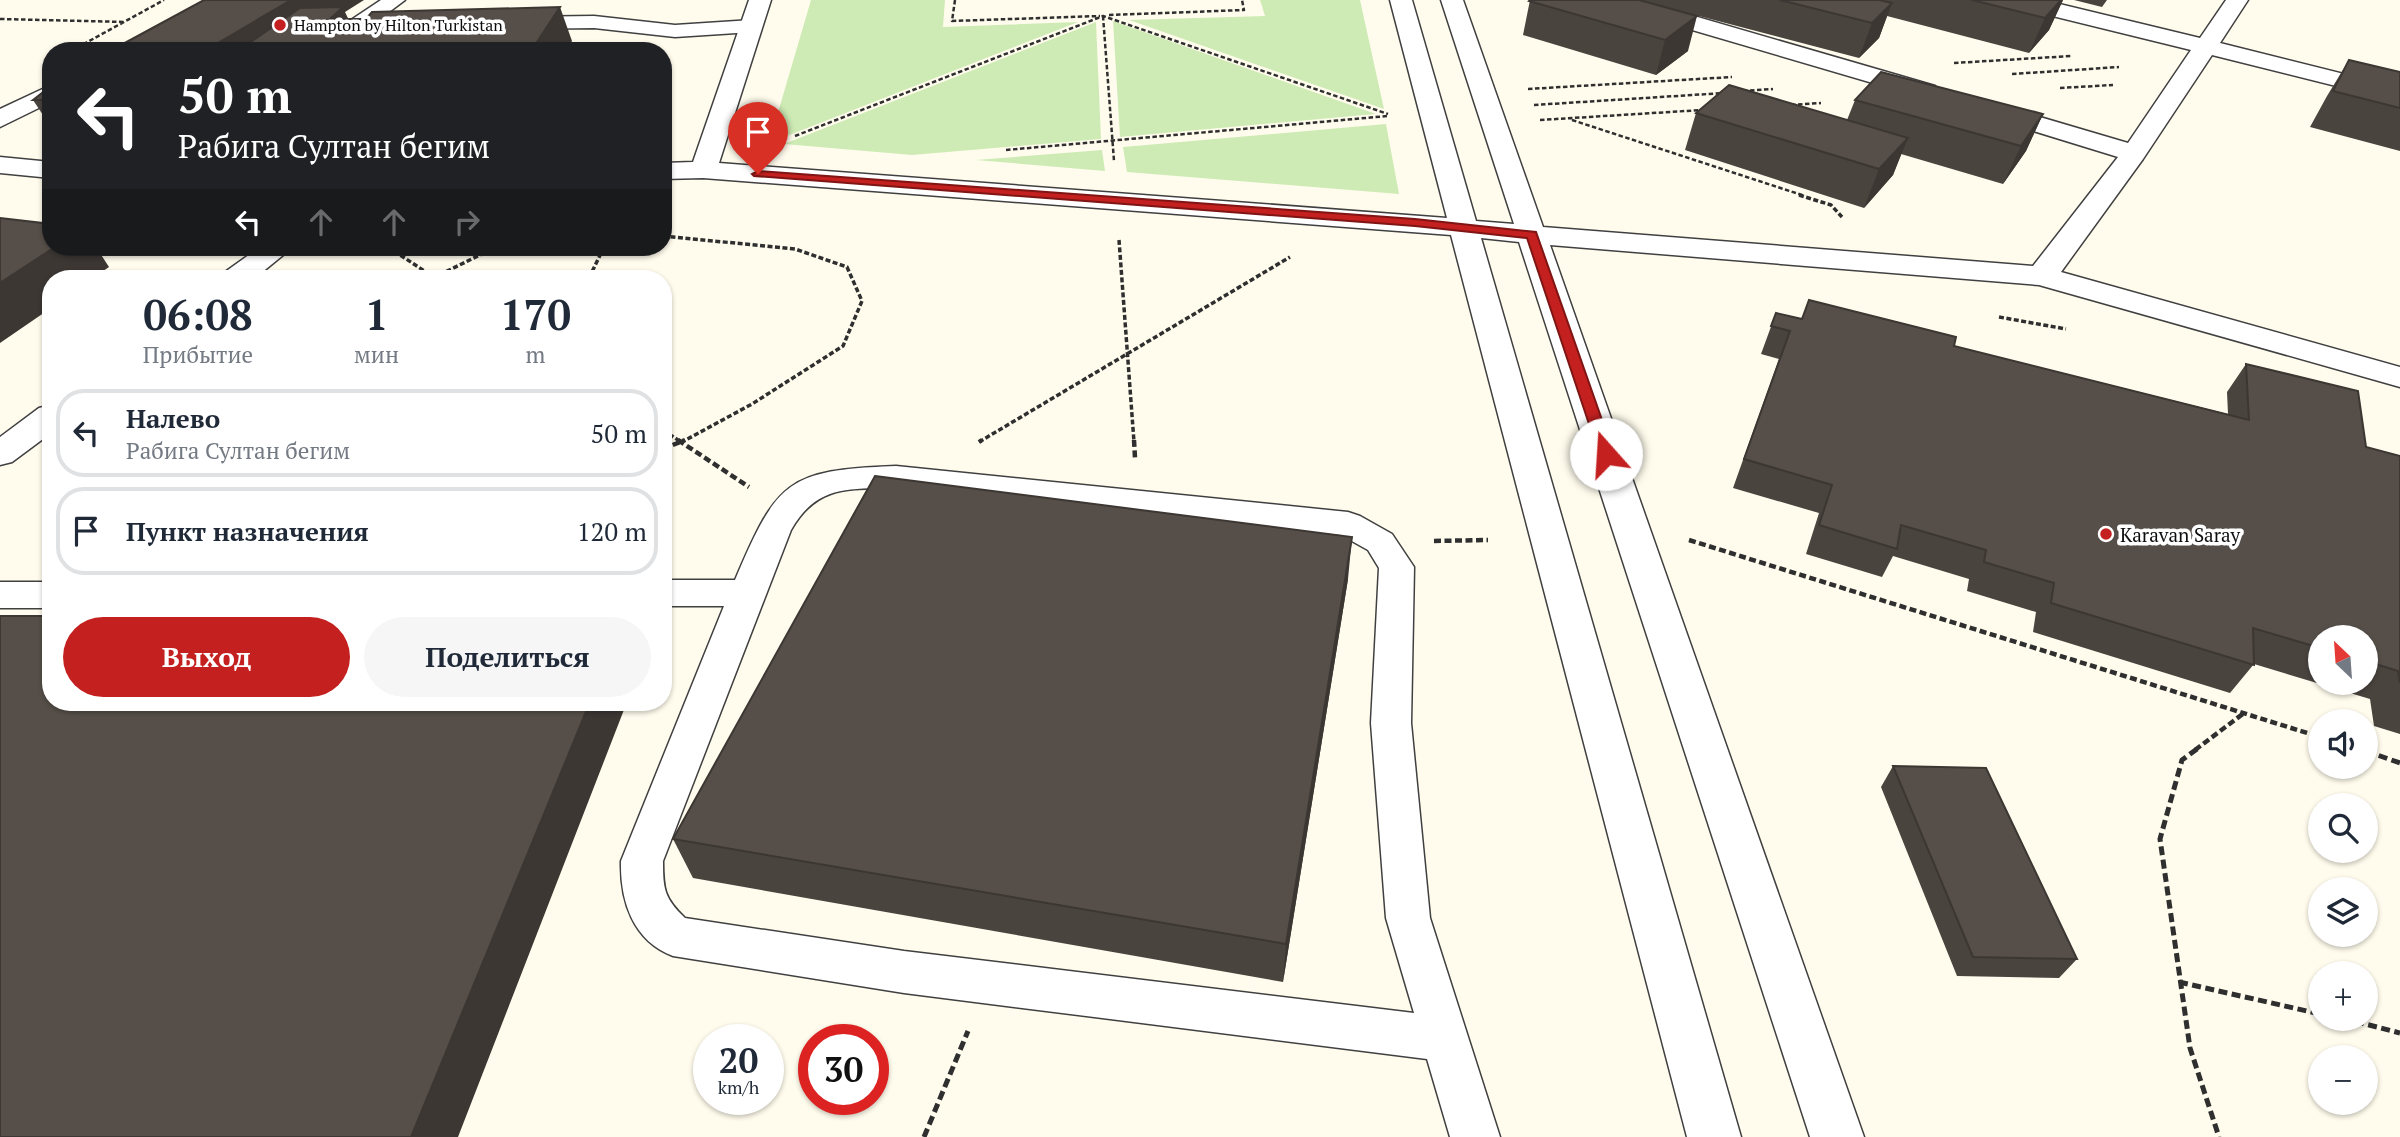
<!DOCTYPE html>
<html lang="ru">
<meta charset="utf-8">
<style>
:root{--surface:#fff;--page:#f6f6f7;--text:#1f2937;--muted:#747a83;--line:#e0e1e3;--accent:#c3201f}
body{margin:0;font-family:"PT Serif",serif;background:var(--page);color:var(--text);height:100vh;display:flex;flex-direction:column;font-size:26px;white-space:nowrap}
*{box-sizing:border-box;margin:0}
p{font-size:23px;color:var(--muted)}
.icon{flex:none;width:38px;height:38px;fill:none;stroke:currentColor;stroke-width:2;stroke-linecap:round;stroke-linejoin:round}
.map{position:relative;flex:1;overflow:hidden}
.drawer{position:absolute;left:42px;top:270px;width:630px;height:441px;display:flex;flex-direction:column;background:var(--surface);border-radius:28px;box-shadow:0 2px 5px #0004}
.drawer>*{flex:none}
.hud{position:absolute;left:42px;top:42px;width:630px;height:214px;border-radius:28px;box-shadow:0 2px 5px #0004;background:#202124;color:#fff;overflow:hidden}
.needle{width:46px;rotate:335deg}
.controls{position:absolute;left:2308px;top:625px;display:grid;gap:14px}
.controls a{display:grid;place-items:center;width:70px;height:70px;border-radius:50%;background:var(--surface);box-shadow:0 2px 5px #0004;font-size:35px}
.speed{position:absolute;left:693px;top:1024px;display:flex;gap:14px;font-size:35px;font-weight:700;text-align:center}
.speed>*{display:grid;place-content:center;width:91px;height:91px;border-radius:50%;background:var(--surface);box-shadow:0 2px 5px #0004;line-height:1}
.speed small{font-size:18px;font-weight:400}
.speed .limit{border:10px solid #d22;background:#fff;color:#111}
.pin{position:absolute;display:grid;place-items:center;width:60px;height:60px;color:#fff;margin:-72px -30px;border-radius:50% 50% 50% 0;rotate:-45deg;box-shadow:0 0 7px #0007}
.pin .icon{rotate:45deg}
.me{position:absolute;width:77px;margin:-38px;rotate:341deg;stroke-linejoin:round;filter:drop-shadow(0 0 5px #0008)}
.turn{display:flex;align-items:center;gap:24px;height:147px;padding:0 21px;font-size:32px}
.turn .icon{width:91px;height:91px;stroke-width:2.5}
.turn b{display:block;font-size:49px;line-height:60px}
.lanes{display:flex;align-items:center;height:66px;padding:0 21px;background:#0003;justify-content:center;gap:35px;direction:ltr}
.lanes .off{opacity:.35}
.eta{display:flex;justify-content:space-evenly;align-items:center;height:119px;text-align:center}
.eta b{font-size:42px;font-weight:700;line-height:49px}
.action{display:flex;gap:14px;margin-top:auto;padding:14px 21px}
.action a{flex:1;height:80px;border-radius:42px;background:var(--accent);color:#fff;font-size:28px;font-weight:700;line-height:80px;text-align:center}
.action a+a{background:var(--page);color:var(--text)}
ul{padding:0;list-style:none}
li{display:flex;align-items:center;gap:21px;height:88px;margin:0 14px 10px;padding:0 7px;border:4px solid var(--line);border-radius:28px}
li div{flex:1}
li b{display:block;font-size:26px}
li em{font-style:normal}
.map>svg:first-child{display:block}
.green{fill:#cfebb5}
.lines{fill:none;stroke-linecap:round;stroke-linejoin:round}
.lane-casing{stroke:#404040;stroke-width:3}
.street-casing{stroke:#404040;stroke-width:3}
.path-far3{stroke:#2f2f2f;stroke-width:2.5;stroke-dasharray:4.5 2.5;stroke-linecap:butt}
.path-far2{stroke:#2f2f2f;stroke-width:3.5;stroke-dasharray:5 2.5;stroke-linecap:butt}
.path-far1{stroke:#2f2f2f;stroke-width:4.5;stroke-dasharray:7 3.5;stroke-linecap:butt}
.path{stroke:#2f2f2f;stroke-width:5;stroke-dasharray:9 4.5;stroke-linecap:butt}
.lane{fill:#fff;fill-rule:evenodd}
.street{fill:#fff;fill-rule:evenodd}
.wall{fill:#4a443f;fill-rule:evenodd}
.shaded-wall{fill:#3c3733}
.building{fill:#564f49;stroke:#3c3733;stroke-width:2}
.route{fill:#c3201f;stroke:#7f1514;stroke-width:2}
.poi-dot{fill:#c3201f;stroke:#fff;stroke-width:2.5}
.labels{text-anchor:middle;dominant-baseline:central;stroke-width:7;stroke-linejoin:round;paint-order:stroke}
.far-poi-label{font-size:16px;fill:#0d0d0d;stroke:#fff;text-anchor:start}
.poi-label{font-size:19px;fill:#0d0d0d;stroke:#fff;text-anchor:start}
</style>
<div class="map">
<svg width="2400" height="1137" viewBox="0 0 2400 1137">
<rect width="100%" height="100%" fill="#fffced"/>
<path class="green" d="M811 0H945L943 27 1078 22 769 143Z
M1260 0H1360L1384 109 1129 20 1265 16Z
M1113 21 1376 114 1120 137Z
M1096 22 1101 139 912 155 784 144Z
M1386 124 1399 194 1127 172 1123 147Z
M1102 150 1105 171 976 160Z"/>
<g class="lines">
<g class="lane-casing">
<path id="lane" d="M381 0H405L377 21 384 26 381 30H348L345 26 348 22Z
M594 16 675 25 752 20 759 22 762 26 759 30 752 32 675 37 594 28 518 29 511 27 508 23 511 19 518 17Z
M896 466 1348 512 1360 516 1392 534 1414 567 1411 723 1430 918 1500 1137H1450L1427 1059 904 993 673 956C633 941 620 901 621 861L724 606H663V580H735C777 481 787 470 896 466ZM896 488 1341 535 1368 550 1379 568 1371 723 1386 918 1414 1013 904 951 685 918C664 898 663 889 663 861L791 530C817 484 850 489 896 488Z
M0 582H51V608H0Z"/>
</g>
<g class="street-casing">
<path id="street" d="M749 0H771L719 163 1447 218 1390 0H1412L1476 221 1514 224 1441 0H1463L1543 227 2033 266 2118 157 1978 114 1974 109 1978 104 1987 101 1996 104 2128 143 2191 50 2008 5 2005 0H2043L2200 38 2226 0H2248L2220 43 2400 88V102L2212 55 2143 159 2061 272 2400 367V387L2039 285 1550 245 1864 1137H1810L1519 242 1481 238 1741 1137H1687L1451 235 703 178 663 179V163L693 162Z
M1604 0H1639L1935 86 1938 91 1935 96 1926 98 1917 96 1607 5Z
M51 85V102L0 127V109Z
M0 157 51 162V178L0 173Z
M260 247H293L255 278H221L225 272Z
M51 405V433L12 462 0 465V437L39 408Z"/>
</g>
<path class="path-far3" d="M955 0 952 21 1100 16
M1109 15 1244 10 1242 0
M1103 16 1114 161
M0 19 126 22
M71 51 164 0
M1954 63 2071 56
M2012 74 2119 67
M2060 88 2113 85
M1528 89 1732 77
M1743 91 1773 89
M1534 105 1724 93
M1791 105 1821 103
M1540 120 1702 110
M1572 120 1805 196
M795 136 1103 16 1388 114
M1006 150 1388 116"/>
<path class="path-far2" d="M1799 195 1831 205 1842 217
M663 236 795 249 847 267 862 301 843 346 752 404 682 442
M1119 240 1134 442
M388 247 435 278
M433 278 484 253 506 247
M589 278 604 247
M1999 317 2066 329
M663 430 681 442
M979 442 1290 257"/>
<path class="path-far1" d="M678 440 749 487
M1134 440 1135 458
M979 442 982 440
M663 449 685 440
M1689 540 2320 737
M1434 541 1488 540
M2195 750 2244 713"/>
<path class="path" d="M2197 749 2182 760 2160 839 2190 1048 2219 1137
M2366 751 2400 763
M2179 982 2320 1014
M2342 1018 2400 1033
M924 1137 968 1031"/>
<use href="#lane" class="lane"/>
<use href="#street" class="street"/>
</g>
<path class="wall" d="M1530 0H2063L2049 30 2029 53 1887 16 1879 38 1859 58 1653 4 1688 51 1656 75 1523 35Z
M2074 0H2107L2102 7Z
M2349 60 2400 72V151L2310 127 2327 96Z
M51 86V127L33 100Z
M1855 100 2043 114 2026 151 2003 184 1901 154 1893 175 1864 208 1685 150 1696 113 1847 120Z
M1776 313 1801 319 1954 346 2228 414 2227 392 2246 364 2366 447 2400 456V734L2374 726 2370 699 2254 664 2230 693 2033 632 2036 612 1967 591 1969 579 1893 556 1882 577 1806 554 1819 513 1733 488 1779 359 1761 354ZM2320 637H2366V682H2320Z
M1348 579 1283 982 693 878 673 839Z
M1893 766 2077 959 2059 978 1957 976 1881 787Z"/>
<path class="shaded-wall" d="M291 0H364L345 12 359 41 281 51 211 47Z
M2061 0H2063L2049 30 2029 53 2045 18Z
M1892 3 1879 38 1859 58 1872 23Z
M560 7 572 41 566 51H531Z
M1697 16 1688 51 1656 75 1665 40Z
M2043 114 2026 151 2003 184 2021 146Z
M1908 138 1893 175 1864 208 1879 169Z
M55 247H96L109 267 93 278H51V308L0 343V283Z
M1352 537 1348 579 1283 982 1286 944Z
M590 702H627L458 1137H411Z"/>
<path class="building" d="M204 0H291L211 47 245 46 300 8 343 7 330 19H366L372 12 560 7 531 51H110Z
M1530 0H1639L1697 16 1665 40 1529 1Z
M1780 0H1879L1892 3 1872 23Z
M1972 0H2061L2045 18Z
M2349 60 2400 72V108L2333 91Z
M1881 72 2043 114 2021 146 1855 100Z
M1729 85 1908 138 1879 169 1696 113Z
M51 86V100H33Z
M0 218 51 224V247H55L0 283Z
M1809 300 1956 337 1954 346 2249 420 2246 364 2358 391 2366 447 2400 456V683L2398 671 2366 661V637H2320V648L2253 628 2254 665 2051 603 2054 583 1984 562 1986 550 1901 525 1897 549 1819 525 1832 485 1744 459 1790 331 1771 326 1776 313 1802 319Z
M875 476 1352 537 1286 944 673 839Z
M0 616H51V702H590L411 1137H0Z
M1893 766 1986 768 2077 959 1973 957Z"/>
<path class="route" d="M758 171 1415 219 1536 232 1614 454 1606 459 1599 454 1527 238 1415 226 754 176 752 174Z"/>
<g class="poi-dot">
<circle cx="280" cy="25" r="7"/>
<circle cx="2106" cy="534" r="7"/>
</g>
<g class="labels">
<g class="far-poi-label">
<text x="294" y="25">Hampton by Hilton Turkistan</text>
</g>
<g class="poi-label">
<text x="2120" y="534">Karavan Saray</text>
</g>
</g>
</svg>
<div class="controls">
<a><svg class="needle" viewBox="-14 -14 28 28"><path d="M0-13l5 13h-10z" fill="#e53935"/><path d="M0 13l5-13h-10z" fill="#747a83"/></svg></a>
<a><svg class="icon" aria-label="sound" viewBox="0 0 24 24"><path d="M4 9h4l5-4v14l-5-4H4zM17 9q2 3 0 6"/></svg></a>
<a><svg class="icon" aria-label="search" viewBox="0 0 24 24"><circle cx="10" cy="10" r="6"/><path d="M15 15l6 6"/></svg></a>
<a><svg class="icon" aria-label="layers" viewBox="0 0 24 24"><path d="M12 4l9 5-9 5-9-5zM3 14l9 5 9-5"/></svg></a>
<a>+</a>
<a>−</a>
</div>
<div class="speed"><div>20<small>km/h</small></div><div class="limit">30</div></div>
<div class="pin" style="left:758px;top:174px;background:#d93025"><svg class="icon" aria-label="arrive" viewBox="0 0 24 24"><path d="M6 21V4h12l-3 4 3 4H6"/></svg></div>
<svg class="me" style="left:1606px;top:454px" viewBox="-20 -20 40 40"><circle r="19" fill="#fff"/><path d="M0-13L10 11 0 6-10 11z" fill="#c3201f"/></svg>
<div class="hud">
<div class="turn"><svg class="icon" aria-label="left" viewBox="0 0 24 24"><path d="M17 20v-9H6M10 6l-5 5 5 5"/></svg><div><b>50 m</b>Рабига Султан бегим</div></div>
<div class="lanes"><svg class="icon" aria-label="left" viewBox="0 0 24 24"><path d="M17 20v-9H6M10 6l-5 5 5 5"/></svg><svg class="icon off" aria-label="ahead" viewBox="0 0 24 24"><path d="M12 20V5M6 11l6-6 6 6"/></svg><svg class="icon off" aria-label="ahead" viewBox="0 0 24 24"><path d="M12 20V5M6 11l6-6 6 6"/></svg><svg class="icon off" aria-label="right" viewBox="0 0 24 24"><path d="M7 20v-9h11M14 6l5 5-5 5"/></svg></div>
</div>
<section class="drawer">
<div class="eta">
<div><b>06:08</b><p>Прибытие</p></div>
<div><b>1</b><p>мин</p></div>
<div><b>170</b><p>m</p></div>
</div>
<ul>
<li><svg class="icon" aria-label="left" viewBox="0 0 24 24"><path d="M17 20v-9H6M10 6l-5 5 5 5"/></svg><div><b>Налево</b><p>Рабига Султан бегим</p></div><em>50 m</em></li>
<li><svg class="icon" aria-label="arrive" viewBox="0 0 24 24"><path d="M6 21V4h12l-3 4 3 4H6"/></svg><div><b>Пункт назначения</b></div><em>120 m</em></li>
</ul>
<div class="action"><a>Выход</a><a>Поделиться</a></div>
</section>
</div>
